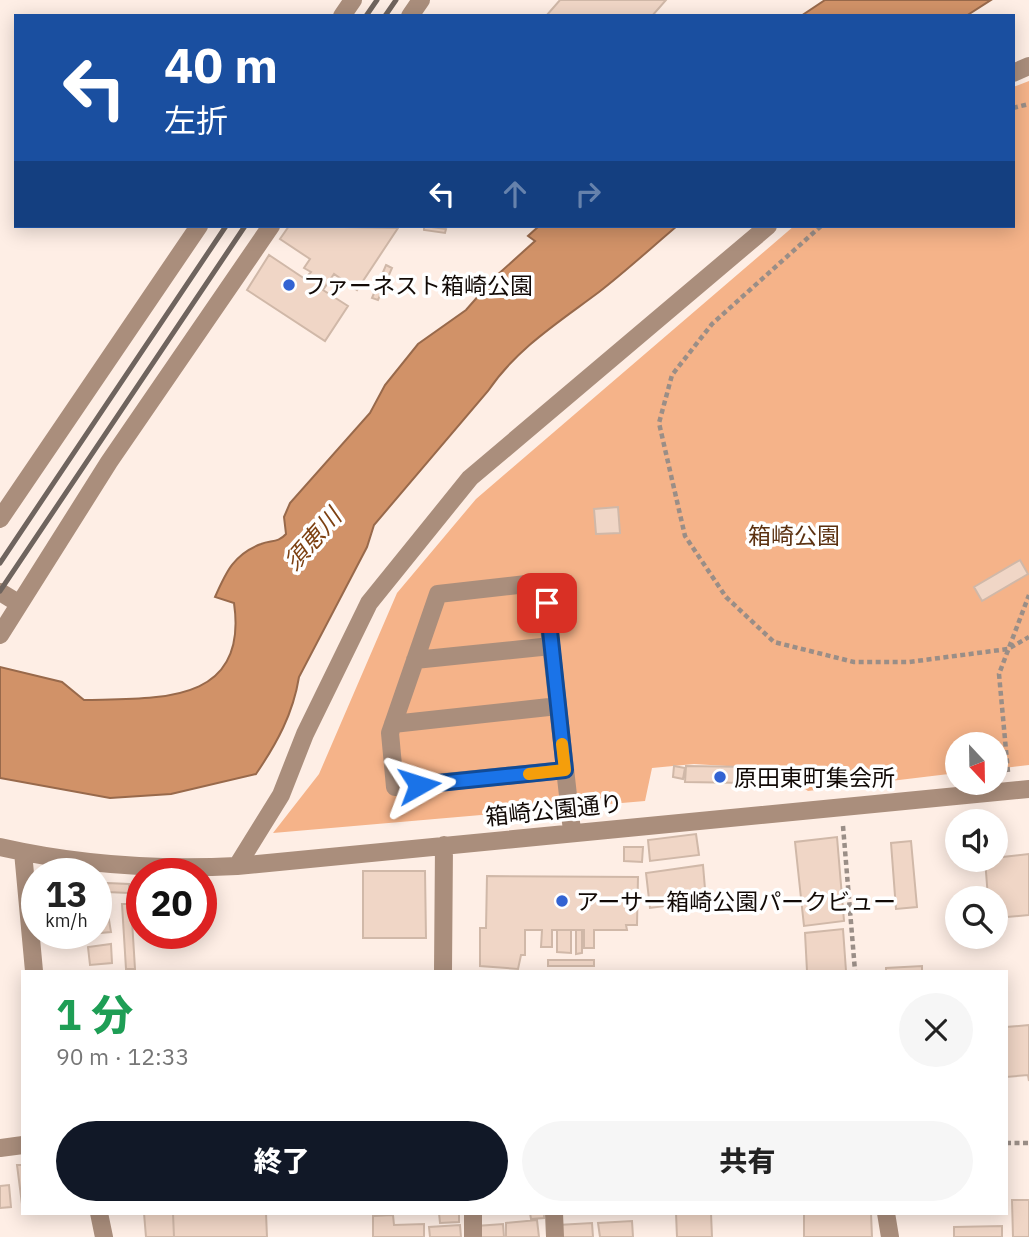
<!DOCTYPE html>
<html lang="ja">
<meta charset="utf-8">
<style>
:root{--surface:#fff;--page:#f6f6f6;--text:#222;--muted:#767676;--accent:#111827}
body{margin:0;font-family:"IBM Plex Sans","Noto Sans JP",sans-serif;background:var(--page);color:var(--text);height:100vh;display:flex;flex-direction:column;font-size:26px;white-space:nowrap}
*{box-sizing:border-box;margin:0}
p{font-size:23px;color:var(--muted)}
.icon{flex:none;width:38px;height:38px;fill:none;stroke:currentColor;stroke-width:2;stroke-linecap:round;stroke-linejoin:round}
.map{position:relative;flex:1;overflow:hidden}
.sheet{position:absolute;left:21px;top:970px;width:987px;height:245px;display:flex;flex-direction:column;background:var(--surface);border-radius:0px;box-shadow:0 4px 18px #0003}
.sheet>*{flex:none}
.banner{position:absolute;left:14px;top:14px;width:1001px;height:214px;border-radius:0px;box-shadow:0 4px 18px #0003;background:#1a4fa0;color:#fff;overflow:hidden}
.needle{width:46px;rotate:158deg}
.controls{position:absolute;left:945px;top:732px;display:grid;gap:14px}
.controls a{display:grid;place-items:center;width:63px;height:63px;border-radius:50%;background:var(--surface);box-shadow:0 4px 18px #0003;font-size:35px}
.speed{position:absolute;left:21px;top:858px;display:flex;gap:14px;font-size:35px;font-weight:700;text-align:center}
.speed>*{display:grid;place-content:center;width:91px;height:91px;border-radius:50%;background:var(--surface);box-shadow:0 4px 18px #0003;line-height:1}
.speed small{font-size:18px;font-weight:400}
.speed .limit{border:10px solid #d22;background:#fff;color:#111}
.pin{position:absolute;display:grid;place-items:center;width:60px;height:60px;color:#fff;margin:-30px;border-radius:14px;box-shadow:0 4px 10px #0006}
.me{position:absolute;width:77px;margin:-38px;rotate:84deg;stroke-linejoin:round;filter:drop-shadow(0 0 5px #0008)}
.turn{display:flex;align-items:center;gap:24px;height:147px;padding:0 35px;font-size:32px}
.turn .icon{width:91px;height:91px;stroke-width:2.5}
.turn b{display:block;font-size:49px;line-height:60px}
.lanes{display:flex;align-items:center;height:66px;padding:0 35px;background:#0003;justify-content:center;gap:35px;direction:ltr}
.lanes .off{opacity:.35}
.round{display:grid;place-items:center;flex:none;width:74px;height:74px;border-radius:37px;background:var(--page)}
.overview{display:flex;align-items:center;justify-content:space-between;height:119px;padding:0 35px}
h1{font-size:42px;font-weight:800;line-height:52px;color:#1e9e55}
.button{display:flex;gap:14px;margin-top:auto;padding:14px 35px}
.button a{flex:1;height:80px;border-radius:42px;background:var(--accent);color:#fff;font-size:28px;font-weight:800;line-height:80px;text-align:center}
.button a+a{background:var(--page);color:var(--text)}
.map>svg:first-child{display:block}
.green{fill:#f5b389}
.water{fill:#d19268;stroke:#98694b;stroke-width:2}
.building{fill:#f0d6c6;stroke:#d0b8a8;stroke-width:2}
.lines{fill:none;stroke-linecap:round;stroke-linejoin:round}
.path{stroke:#9a8e87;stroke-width:4.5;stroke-dasharray:5 3.5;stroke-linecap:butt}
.minor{stroke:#aa8e7c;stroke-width:18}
.rail{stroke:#6f645e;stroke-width:5}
.route-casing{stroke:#114b97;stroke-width:18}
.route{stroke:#1a73e8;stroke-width:12}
.slow{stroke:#f59e0b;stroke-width:12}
.poi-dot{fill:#3363d2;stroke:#fff;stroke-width:2.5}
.labels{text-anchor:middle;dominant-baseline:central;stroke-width:7;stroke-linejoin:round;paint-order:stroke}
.poi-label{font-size:23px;fill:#120a06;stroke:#fff;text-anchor:start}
.park-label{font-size:23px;fill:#5b3111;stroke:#fff}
.street-label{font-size:23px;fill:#120a06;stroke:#fff}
.water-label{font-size:24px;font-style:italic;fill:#7d4112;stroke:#fff}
</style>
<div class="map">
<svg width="1029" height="1237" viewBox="0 0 1029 1237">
<rect width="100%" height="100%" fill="#feeee5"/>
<path class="green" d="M1029 81V765L996 769V744H957V773L808 791 776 769 694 764 652 768 645 801 273 833 319 774 397 593 476 499 794 226H1013V87Z"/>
<path class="water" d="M825 0H991L966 16H801Z
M539 226H677C651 248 626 271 599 292 559 322 516 349 488 391L374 525 367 547 299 677C293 714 277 743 256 774L171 794 110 798 0 778V667L62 682 84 700C156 698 249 706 234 603L215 597C226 572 234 554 261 544 271 540 278 543 286 534L284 517 290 503 370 413 385 385 418 344 466 310 495 277 535 241 528 236Z"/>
<path class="building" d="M560 0H666L652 16H546Z
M289 226 398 228 357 290 334 274 323 290 348 306 325 341 247 290 269 255 305 279 311 272 304 268 310 259 280 239Z
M424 226 446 229 445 233 424 230Z
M386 265 392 268 378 300 372 298Z
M618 507 620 533 596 534 594 509Z
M1020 560 1028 574 982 601 974 587Z
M674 766 685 768 683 779 673 777Z
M686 766 752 767 754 780 747 783 685 782Z
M755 770 777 771 776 780 755 779Z
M696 834 699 855 650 861 648 840Z
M837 837 844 921 804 926 795 842Z
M911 841 917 907 896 909 891 843Z
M624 847H643L642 862 624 861Z
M1029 854V915L996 918V898H988L985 859Z
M703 865 706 901 650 908 646 873Z
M363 871H425L426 938H363Z
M487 876 638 877 637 925H626L627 930H594V948H584V930H552V947H541L542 930H525V955H521L518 969 480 966V928H486Z
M137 882H142V909L136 910Z
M107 883 129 884V893L107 892Z
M122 904H131L135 969H126Z
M108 914 111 932 88 934 96 933V915Z
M843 929 846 971H807L805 933Z
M557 930H571V953L557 952Z
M576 930H582V953L576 954Z
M111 944 112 963 90 965 88 947Z
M548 960H594V966H548Z
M922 966V971H886V968Z
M1029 1025V1081L1028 1075 1006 1077V1027Z
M17 1165H23L22 1204Z
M9 1185 11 1207 0 1208V1186Z
M1012 1200H1029V1237H1013Z
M144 1213H173L174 1237H146Z
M173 1213H266L267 1237H174Z
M439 1213H459V1222L440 1223Z
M530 1213H544V1218L531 1219Z
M676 1213H711L712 1237H677Z
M804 1213H871L872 1237H804Z
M393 1215 394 1225 424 1224V1237H373V1216Z
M537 1220 539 1237H506V1223Z
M632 1221 633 1237H600L598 1223Z
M592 1223 593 1237H560L558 1225Z
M503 1224 504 1237H477L476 1226Z
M460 1225 461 1237H430L429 1227Z
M1002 1226V1237H954V1227Z"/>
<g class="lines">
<path class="path" d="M1013 108 1029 104
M821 226 712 324 672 375 659 423 685 536 726 597 774 642 854 662H909L1008 649 1029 637
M1008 772 999 674 1029 595
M843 826 855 971
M1006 1143H1029"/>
<path class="minor" d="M342 16 353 0
M410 16 421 0
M1013 73 1029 66
M0 519 199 226
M0 592 18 603
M0 635 109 462 271 226
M415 660 551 646
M393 724 558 706
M565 770 395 787 390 733 438 594 544 582 572 831
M0 847C79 865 157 870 237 866L1029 789
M23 852 34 971
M237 866 281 795 305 734 369 603 470 478 768 226
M443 971 444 845
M0 1148 23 1145
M99 1213 104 1237
M473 1213V1237
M554 1213 555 1237
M886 1213 890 1237"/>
<path class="rail" d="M366 16 377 0
M385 16 396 0
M0 563 226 226
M0 591 245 226"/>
</g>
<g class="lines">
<g class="route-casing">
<path id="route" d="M419 785 565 770 547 603"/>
</g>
<use href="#route" class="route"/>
<path class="slow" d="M529 774 565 770 562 744"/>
</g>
<g class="poi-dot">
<circle cx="289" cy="285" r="7"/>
<circle cx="720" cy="777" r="7"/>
<circle cx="562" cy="901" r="7"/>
</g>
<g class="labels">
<g class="poi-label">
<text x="303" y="285">ファーネスト箱崎公園</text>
<text x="734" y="777">原田東町集会所</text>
<text x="576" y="901">アーサー箱崎公園パークビュー</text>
</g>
<g class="park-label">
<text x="794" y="535">箱崎公園</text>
</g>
<g class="street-label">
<text transform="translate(554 809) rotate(-6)">箱崎公園通り</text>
</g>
<g class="water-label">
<text transform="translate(312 539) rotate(-49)">須恵川</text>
</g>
</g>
</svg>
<div class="controls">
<a><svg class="needle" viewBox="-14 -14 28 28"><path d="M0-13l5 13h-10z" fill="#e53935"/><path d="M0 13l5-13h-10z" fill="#767676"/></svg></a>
<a><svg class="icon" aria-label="sound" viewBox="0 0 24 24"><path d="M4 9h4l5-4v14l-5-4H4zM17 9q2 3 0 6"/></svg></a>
<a><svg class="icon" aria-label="search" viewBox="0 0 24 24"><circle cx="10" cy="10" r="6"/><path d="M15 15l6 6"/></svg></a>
</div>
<div class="speed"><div>13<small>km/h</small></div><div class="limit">20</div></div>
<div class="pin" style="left:547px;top:603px;background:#d93025"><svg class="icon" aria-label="arrive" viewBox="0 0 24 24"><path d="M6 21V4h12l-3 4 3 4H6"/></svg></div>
<svg class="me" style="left:419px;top:785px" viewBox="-20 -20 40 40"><path d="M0-17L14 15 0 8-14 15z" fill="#1a73e8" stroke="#fff" stroke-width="4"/></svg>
<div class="banner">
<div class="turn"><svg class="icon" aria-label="left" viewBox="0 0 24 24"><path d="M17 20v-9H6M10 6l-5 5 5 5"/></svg><div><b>40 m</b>左折</div></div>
<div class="lanes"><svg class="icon" aria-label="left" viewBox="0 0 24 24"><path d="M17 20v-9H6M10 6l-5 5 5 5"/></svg><svg class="icon off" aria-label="ahead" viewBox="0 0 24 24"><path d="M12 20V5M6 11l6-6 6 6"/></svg><svg class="icon off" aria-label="right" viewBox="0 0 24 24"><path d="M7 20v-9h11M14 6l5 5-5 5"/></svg></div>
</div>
<section class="sheet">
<div class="overview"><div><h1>1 分</h1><p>90 m · 12:33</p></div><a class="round"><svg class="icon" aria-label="close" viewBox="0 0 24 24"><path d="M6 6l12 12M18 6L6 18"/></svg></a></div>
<div class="button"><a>終了</a><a>共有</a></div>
</section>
</div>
